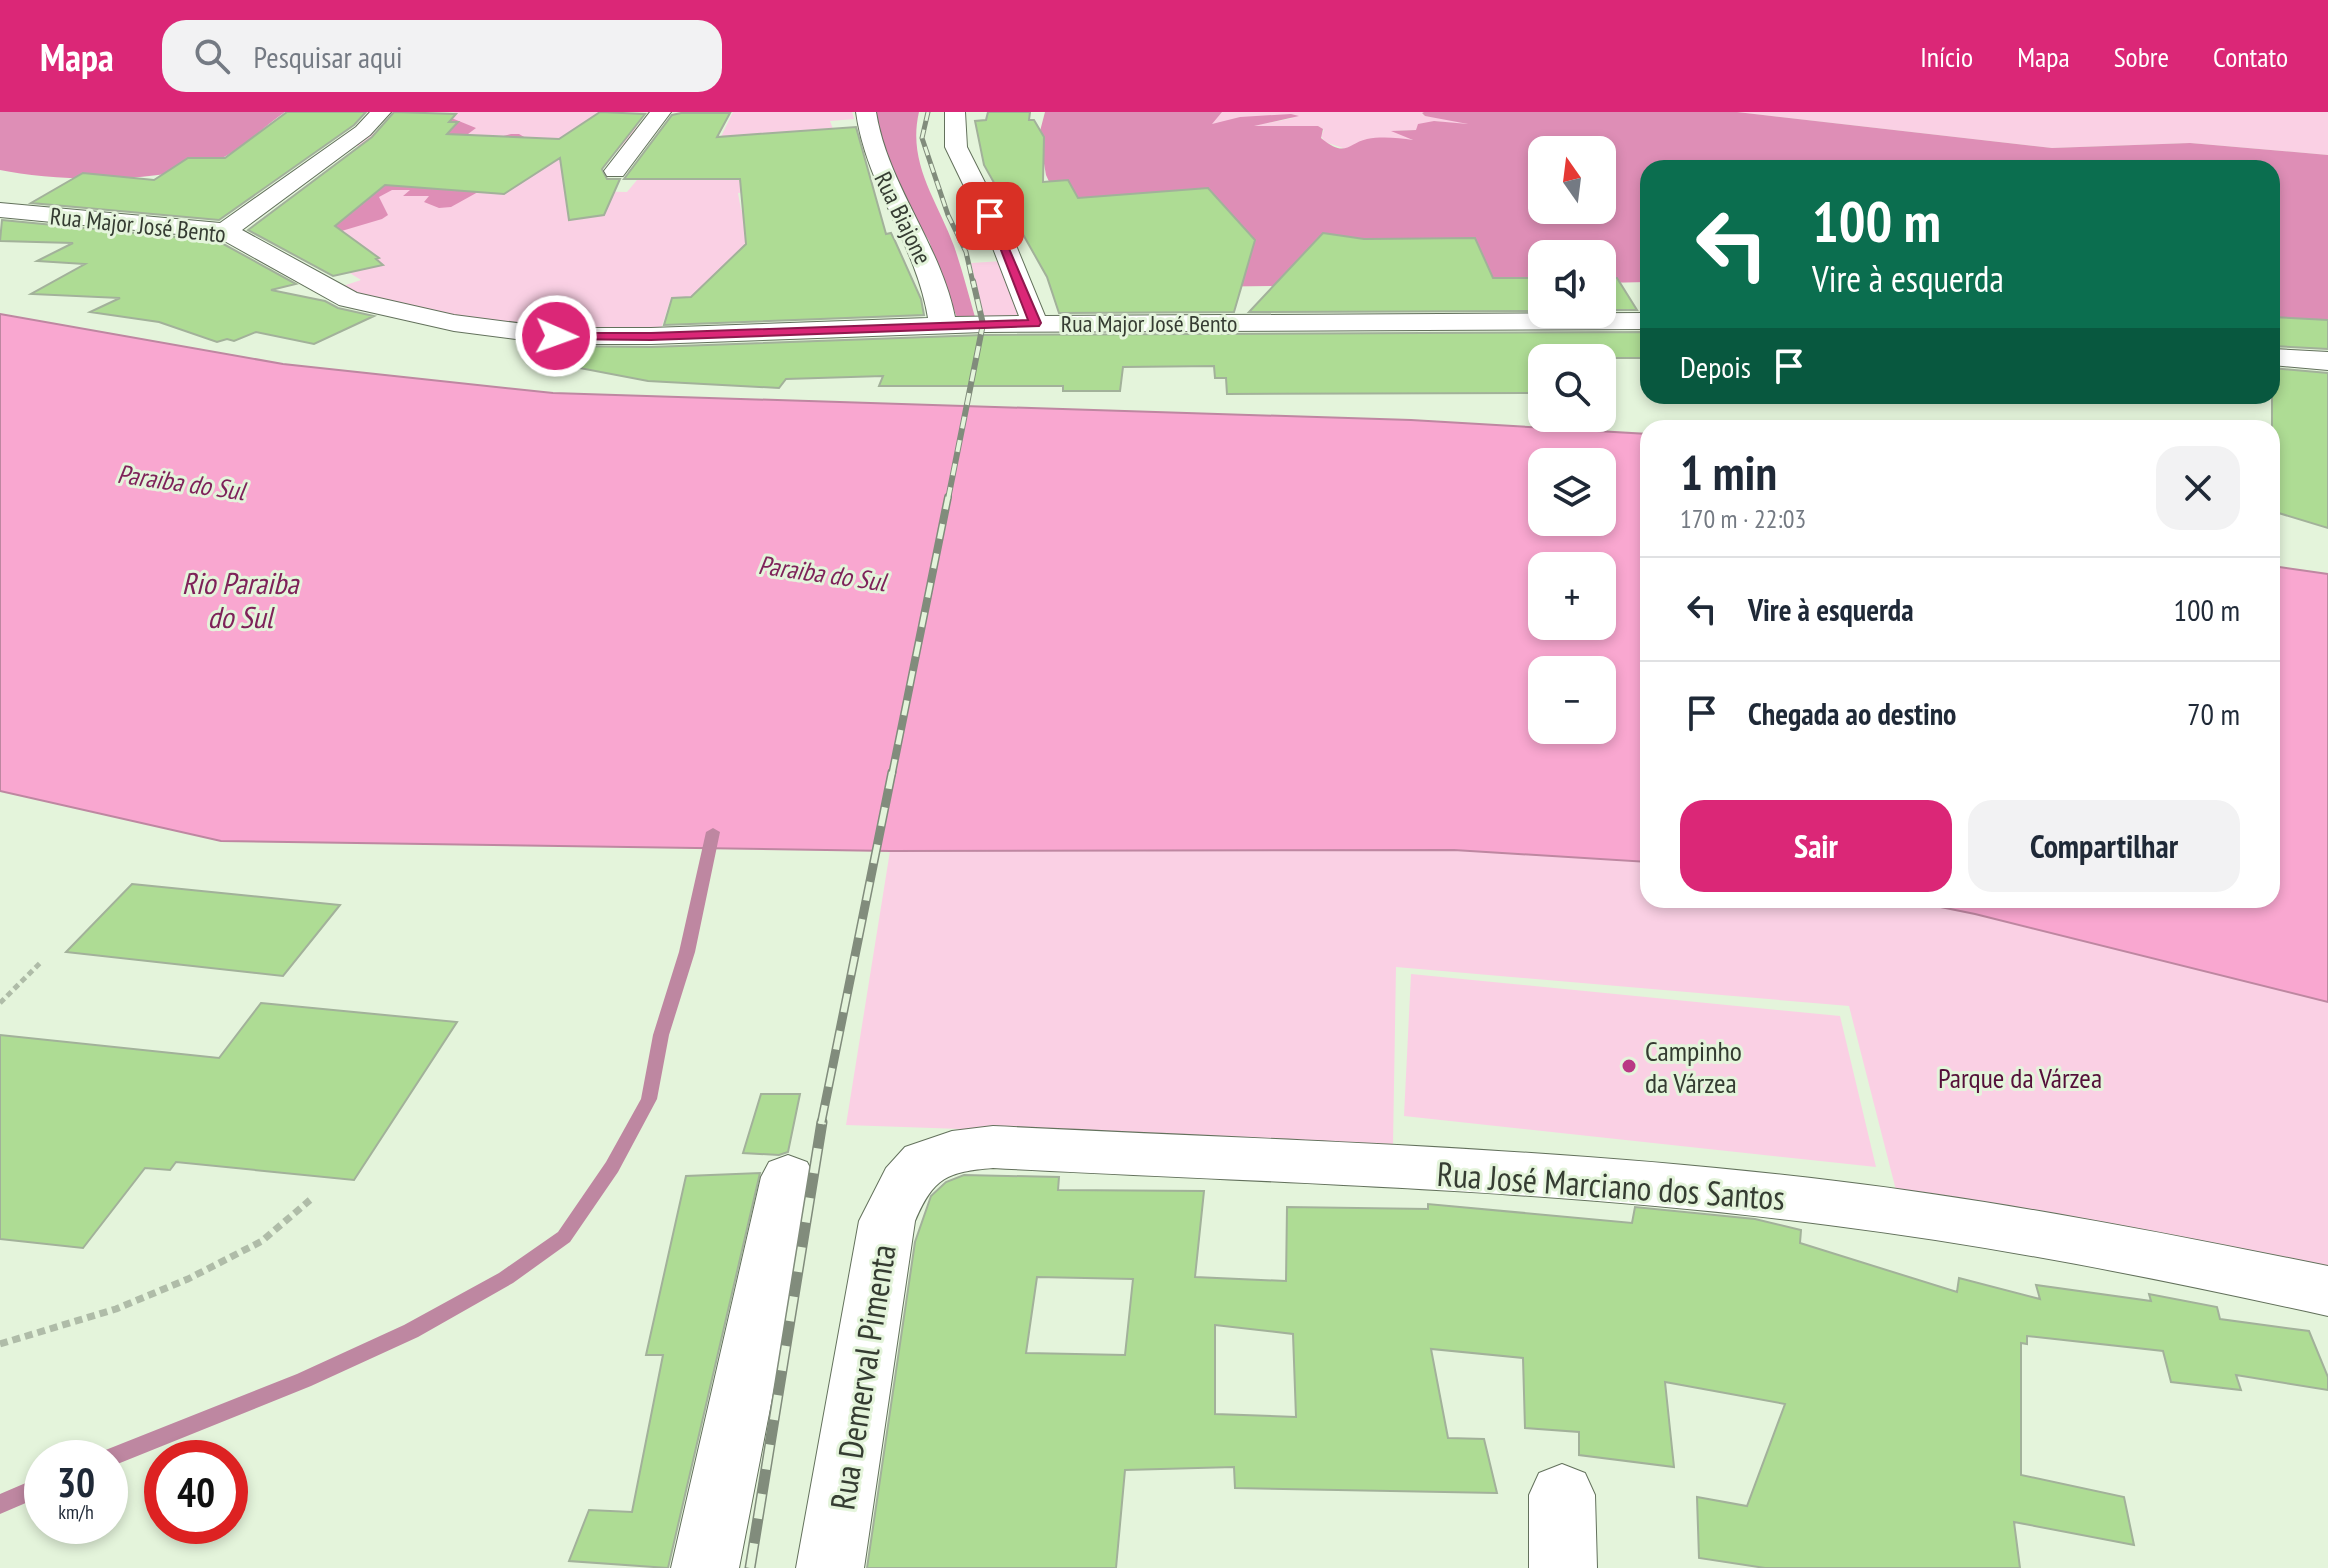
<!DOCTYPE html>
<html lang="pt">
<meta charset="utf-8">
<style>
:root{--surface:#fff;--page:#f2f2f3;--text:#1f2937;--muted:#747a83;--line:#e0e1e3;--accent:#db2777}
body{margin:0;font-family:"PT Sans Narrow",sans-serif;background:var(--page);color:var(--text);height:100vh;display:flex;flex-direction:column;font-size:30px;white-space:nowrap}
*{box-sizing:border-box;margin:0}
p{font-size:26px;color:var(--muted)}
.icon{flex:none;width:44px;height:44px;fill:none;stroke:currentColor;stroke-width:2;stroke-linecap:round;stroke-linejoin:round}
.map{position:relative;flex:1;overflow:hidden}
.panel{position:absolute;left:1640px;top:308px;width:640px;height:488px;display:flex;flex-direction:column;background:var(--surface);border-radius:24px;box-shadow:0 4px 12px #0003}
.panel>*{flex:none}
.banner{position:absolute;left:1640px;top:48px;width:640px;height:244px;border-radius:24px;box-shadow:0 4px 12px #0003;background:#0b6e4f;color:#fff;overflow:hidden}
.needle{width:52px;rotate:346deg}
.buttons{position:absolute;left:1528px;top:24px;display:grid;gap:16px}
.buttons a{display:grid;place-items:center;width:88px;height:88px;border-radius:16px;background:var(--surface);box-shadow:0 4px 12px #0003;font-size:40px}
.speed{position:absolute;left:24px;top:1328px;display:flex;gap:16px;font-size:40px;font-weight:700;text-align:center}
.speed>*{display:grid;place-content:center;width:104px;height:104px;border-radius:50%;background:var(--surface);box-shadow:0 4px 12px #0003;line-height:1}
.speed small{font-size:20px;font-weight:400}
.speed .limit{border:12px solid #d22;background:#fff;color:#111}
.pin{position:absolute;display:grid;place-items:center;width:68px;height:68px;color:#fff;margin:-34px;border-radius:16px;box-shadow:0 4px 12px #0006}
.me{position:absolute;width:88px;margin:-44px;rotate:92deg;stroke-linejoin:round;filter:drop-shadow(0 0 6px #0008)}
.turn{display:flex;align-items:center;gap:28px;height:168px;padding:0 40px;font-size:36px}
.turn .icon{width:104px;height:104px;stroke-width:2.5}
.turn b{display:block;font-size:56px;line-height:68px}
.then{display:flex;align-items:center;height:76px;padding:0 40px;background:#0003;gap:16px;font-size:30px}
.round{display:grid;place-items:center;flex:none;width:84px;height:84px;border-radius:24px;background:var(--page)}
.head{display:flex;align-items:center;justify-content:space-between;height:136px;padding:0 40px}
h1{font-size:48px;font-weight:700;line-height:60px}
.button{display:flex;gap:16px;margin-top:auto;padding:16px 40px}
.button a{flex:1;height:92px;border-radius:24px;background:var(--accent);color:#fff;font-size:32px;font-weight:700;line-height:92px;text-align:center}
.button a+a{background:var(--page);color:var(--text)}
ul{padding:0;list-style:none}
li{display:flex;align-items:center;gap:24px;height:104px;padding:0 40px;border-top:2px solid var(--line)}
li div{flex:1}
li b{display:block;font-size:30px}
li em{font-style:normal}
header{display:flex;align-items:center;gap:48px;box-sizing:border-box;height:112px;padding:0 40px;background:var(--accent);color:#fff}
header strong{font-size:38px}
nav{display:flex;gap:44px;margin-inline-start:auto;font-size:28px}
.search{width:560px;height:72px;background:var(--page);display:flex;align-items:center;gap:20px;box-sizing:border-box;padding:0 28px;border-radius:24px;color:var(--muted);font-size:30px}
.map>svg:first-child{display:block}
.green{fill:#fad0e4}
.forest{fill:#de8eb6;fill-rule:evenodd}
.water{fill:#f9a7d0;stroke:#be87a1;stroke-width:2;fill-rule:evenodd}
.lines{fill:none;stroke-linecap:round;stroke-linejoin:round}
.stream{fill:#be87a1;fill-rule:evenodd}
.building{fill:#aedc94;stroke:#a2b19a;stroke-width:2;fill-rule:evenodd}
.minor-casing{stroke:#63715c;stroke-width:2}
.path-far1{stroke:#afbca8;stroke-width:5;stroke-dasharray:6 4;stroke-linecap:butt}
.path{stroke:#afbca8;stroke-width:7;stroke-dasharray:8 5;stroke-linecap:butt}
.minor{fill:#fff;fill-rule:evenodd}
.rail-far4-casing{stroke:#818c7c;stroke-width:5}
.rail-far3-casing{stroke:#818c7c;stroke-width:6}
.rail-far2-casing{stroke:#818c7c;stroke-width:8}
.rail-far1-casing{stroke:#818c7c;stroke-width:9}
.rail-casing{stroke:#818c7c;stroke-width:11}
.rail-far4{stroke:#e4f4db;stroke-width:3;stroke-dasharray:9;stroke-linecap:butt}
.rail-far3{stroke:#e4f4db;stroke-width:4;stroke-dasharray:12;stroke-linecap:butt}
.rail-far2{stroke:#e4f4db;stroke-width:5;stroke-dasharray:15;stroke-linecap:butt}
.rail-far1{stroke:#e4f4db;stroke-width:6;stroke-dasharray:19;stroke-linecap:butt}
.rail{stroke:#e4f4db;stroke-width:8;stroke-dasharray:25;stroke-linecap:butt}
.route{fill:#db2777;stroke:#8e194d;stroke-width:2}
.poi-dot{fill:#b93984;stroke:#e4f4db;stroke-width:3}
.labels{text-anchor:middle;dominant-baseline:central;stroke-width:6;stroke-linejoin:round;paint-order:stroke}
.far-street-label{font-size:24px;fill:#353c32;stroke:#e4f4db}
.far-water-label{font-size:26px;font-style:italic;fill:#7e2259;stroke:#e4f4db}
.poi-label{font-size:28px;fill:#353c32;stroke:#e4f4db;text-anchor:start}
.park-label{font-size:28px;fill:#550f3a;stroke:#e4f4db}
.water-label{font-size:30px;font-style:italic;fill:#7e2259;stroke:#e4f4db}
.near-street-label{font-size:34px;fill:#353c32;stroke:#e4f4db}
</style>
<header>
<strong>Mapa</strong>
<div class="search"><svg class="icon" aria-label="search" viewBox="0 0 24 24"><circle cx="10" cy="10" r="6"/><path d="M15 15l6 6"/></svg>Pesquisar aqui</div>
<nav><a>Início</a><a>Mapa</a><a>Sobre</a><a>Contato</a></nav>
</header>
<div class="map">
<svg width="2328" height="1456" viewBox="0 0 2328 1456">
<rect width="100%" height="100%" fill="#e4f4db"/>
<path class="green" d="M455 0H599L583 11 640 15 579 79 627 80 637 68H700L733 0H852L854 7 830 9 833 17 764 78 738 81 741 98 801 94 737 181 670 189 661 217C585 218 512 215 438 201 405 195 373 189 343 174L361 168 345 158 318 126 409 34H354L371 21 432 20Z
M1222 0H1424L1422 2 1425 4 1467 9 1469 13 1434 9 1417 18 1394 19 1416 29 1373 26 1346 37 1325 30 1321 24 1324 18 1318 14H1251L1294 6 1240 5 1227 11 1211 12Z
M1737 0H2328V43L2190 31 2052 36Z
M1002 149 1019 208 985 210 971 151Z
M943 737 1454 738 1648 750V788H1906L1975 802 2328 890V1171L1900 1094 1849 894 1396 855 1393 1032 846 1013 890 739Z
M1411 862 1840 904 1876 1055 1404 1004Z"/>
<path class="forest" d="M0 0H285C265 14 247 32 226 44 174 73 57 70 0 58Z
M876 0H919C907 51 937 88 954 134 962 157 968 181 975 205L957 206 929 129 889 63Z
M1045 0H1222L1212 12 1240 5 1291 2 1299 4 1254 14H1318L1323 17 1321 26C1346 47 1348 31 1367 27 1382 24 1399 26 1413 28L1391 19 1416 18 1418 12 1434 9 1468 12 1425 4 1422 1 1424 0H1737L2052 36 2190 31 2328 43V220L2272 216V56H1648V170L1602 171V142H1542V171L1098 176 1046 63 1039 23ZM1542 38H1602V98H1542Z
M449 5 476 16 444 40 511 22H519L531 29 516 59 451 95 439 96 424 90 429 84H403L410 78H392L379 85 388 103 382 107 318 126Z"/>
<path class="water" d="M0 202 283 252 553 281 1411 308 1648 322V750L1454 738 890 739 221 729 0 679ZM1542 350H1602V410H1542ZM1542 454H1602V514H1542ZM1542 558H1602V618H1542Z
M2272 454 2328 462V890L1975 802 1906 788H2272Z"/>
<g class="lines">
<path class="stream" d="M713 716 720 720 695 840 669 923 657 987 618 1060 570 1130 513 1171 418 1225 311 1274 110 1355V1346H100L103 1339 297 1262 404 1213 499 1161 558 1120 606 1050 641 987 653 923 679 840 706 720Z
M42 1364V1384L0 1402V1382Z"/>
</g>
<path class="building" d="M287 0H366L354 13 219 108 31 91 83 61 154 68 188 46H225Z
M394 0 456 2 449 10H458L447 22 559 27 600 0 645 2 602 57 607 67H620L604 103 569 108 560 46 504 82 385 73 335 114 379 146 376 147 383 153 333 164 248 118 372 25Z
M988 0H1030L1029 8H1034L1044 25 1043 70 1068 68 1078 86 1208 76 1255 128 1234 200 1059 201 1047 165 984 53 975 9 986 8Z
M681 1H730L717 25 856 15 886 122 891 121 895 129 921 187 924 203 664 213 672 186 691 185 746 132 740 67H624L672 3Z
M2 108 218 129 296 172 271 178 325 189 338 196 374 204 314 232 256 220 234 229 227 227 217 230 159 210 90 200 120 186 31 182 85 152 37 149 73 131 0 129Z
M1323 121 1364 127 1475 126 1493 166H1542V199L1249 200Z
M1602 166H1617L1637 198H1602Z
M2272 205 2328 208V237L2272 234Z
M1648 220V246H1542V281L1227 282 1226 266H1215L1214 254 1123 255 1120 279H1063V274H879L883 264 786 267 779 276 648 269 548 250 550 234 651 235 983 223Z
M2272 256 2328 261V416L2272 399Z
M132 772 340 793 283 864 66 840Z
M261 891 457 910 354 1068 176 1050 170 1058 145 1056 83 1136 0 1127V923L219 946Z
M761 982H800L788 1040 779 1043 743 1041Z
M760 1061 668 1456 569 1449 589 1398 632 1400 663 1243H646L686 1064Z
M964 1063 1059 1065 1058 1078 1204 1079 1195 1165 1286 1169 1287 1095 1428 1097V1092L1632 1111 1635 1095 1755 1107 1801 1118 1800 1131 1957 1180 1959 1166 2040 1187 2036 1173 2151 1189 2149 1182 2217 1195 2220 1207 2309 1219 2328 1265V1278L2236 1263 2241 1278 2171 1270 2163 1239 2027 1224V1232L2021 1231V1363L2124 1385 2134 1433 2014 1410 2020 1456H1765L1699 1446 1697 1385 1747 1394 1785 1292 1665 1270 1674 1355 1579 1343V1320L1525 1316 1523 1246 1431 1237 1448 1326 1484 1327 1497 1381 1235 1376 1234 1355 1125 1358 1116 1456H867L915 1130 931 1084 946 1070ZM1037 1165 1133 1167 1125 1243 1026 1241ZM1215 1213 1293 1222 1296 1305 1215 1302Z"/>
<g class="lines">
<g class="minor-casing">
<path id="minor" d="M370 0H391L370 23 242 118 357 181 454 203 556 216H651L928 206C916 132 866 74 856 0H876C888 74 940 131 955 205L1019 204 989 126 945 35V0H965L967 35 1013 126 1045 204 1648 201V217L983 220 651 232H556L454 219 339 193 219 126 0 105V91L220 111 356 15Z
M650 0H671L623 64H607L604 59Z
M2272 237 2328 240V258L2272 253Z
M993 1014C1274 1028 1556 1035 1836 1069 2001 1089 2165 1121 2328 1154V1204C2165 1168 2002 1135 1836 1114 1557 1077 1274 1071 993 1056 947 1060 934 1065 915 1109L864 1456H796L859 1109 886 1056 905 1035 952 1019Z
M788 1043 807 1050 815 1065 739 1456H671L761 1065 769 1050Z
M1562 1352 1585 1361 1595 1383 1597 1456H1529V1383L1539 1361Z"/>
</g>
<path class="path-far1" d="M0 891 41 850"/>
<path class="path" d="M0 1232 116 1197 188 1167 262 1129 310 1088"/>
<use href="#minor" class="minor"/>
<g class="rail-far4-casing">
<path id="rail-far4" d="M928 0 922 26 948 103 966 140 973 171"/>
</g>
<g class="rail-far3-casing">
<path id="rail-far3" d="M948 387 983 212 973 169"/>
</g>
<g class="rail-far2-casing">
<path id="rail-far2" d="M892 662 948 385"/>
</g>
<g class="rail-far1-casing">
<path id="rail-far1" d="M821 1012 892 660"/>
</g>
<g class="rail-casing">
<path id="rail" d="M750 1456 822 1010"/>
</g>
<use href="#rail-far4" class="rail-far4"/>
<use href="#rail-far3" class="rail-far3"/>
<use href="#rail-far2" class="rail-far2"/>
<use href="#rail-far1" class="rail-far1"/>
<use href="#rail" class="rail"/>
</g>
<path class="route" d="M987 102 995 104 1041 211 1039 214 651 228 556 227 550 224 556 221H651L1028 208Z"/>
<circle class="poi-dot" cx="1629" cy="954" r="8"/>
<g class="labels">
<g class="far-street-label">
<text transform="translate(903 106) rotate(64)">Rua Biajone</text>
<text transform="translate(138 113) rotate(6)">Rua Major José Bento</text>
<text x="1149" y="211">Rua Major José Bento</text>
</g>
<g class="far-water-label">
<text transform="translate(181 370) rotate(8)">Paraiba do Sul</text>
<text transform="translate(822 461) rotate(8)">Paraiba do Sul</text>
</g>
<g class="poi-label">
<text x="1645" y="938">Campinho<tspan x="1645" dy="32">da Várzea</tspan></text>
</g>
<g class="park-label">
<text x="2020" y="965">Parque da Várzea</text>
</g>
<g class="water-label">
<text x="240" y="470">Rio Paraiba<tspan x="240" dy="34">do Sul</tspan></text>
</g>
<g class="near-street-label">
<text transform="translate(1611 1073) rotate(4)">Rua José Marciano dos Santos</text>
<text transform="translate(862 1265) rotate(-81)">Rua Demerval Pimenta</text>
</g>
</g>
</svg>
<div class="buttons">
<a><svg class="needle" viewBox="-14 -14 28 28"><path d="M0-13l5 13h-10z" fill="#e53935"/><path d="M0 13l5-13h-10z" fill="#747a83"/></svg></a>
<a><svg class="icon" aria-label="sound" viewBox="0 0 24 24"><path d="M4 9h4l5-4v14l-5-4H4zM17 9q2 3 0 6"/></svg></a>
<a><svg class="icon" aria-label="search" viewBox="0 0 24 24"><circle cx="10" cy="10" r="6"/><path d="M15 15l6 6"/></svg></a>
<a><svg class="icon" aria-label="layers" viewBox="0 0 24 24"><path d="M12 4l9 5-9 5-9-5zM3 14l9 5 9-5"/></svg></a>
<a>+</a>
<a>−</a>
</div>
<div class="speed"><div>30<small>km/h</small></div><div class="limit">40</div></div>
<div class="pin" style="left:990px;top:104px;background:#d93025"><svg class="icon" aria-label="arrive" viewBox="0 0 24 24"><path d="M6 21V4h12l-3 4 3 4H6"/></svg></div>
<svg class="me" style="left:556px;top:224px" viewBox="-20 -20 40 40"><circle r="17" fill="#db2777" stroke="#fff" stroke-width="3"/><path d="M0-11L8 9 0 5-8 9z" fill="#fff"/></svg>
<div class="banner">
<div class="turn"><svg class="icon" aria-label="left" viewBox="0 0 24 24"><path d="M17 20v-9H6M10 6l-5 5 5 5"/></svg><div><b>100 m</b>Vire à esquerda</div></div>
<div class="then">Depois<svg class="icon" aria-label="arrive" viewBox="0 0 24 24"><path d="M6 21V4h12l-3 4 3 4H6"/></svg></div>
</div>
<section class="panel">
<div class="head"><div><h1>1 min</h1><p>170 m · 22:03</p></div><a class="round"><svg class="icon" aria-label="close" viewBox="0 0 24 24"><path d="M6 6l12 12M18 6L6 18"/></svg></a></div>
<ul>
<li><svg class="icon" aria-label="left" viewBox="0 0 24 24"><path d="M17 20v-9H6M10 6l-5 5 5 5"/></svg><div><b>Vire à esquerda</b></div><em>100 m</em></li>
<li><svg class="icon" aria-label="arrive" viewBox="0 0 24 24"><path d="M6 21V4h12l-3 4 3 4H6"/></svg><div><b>Chegada ao destino</b></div><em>70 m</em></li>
</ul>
<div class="button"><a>Sair</a><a>Compartilhar</a></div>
</section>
</div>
